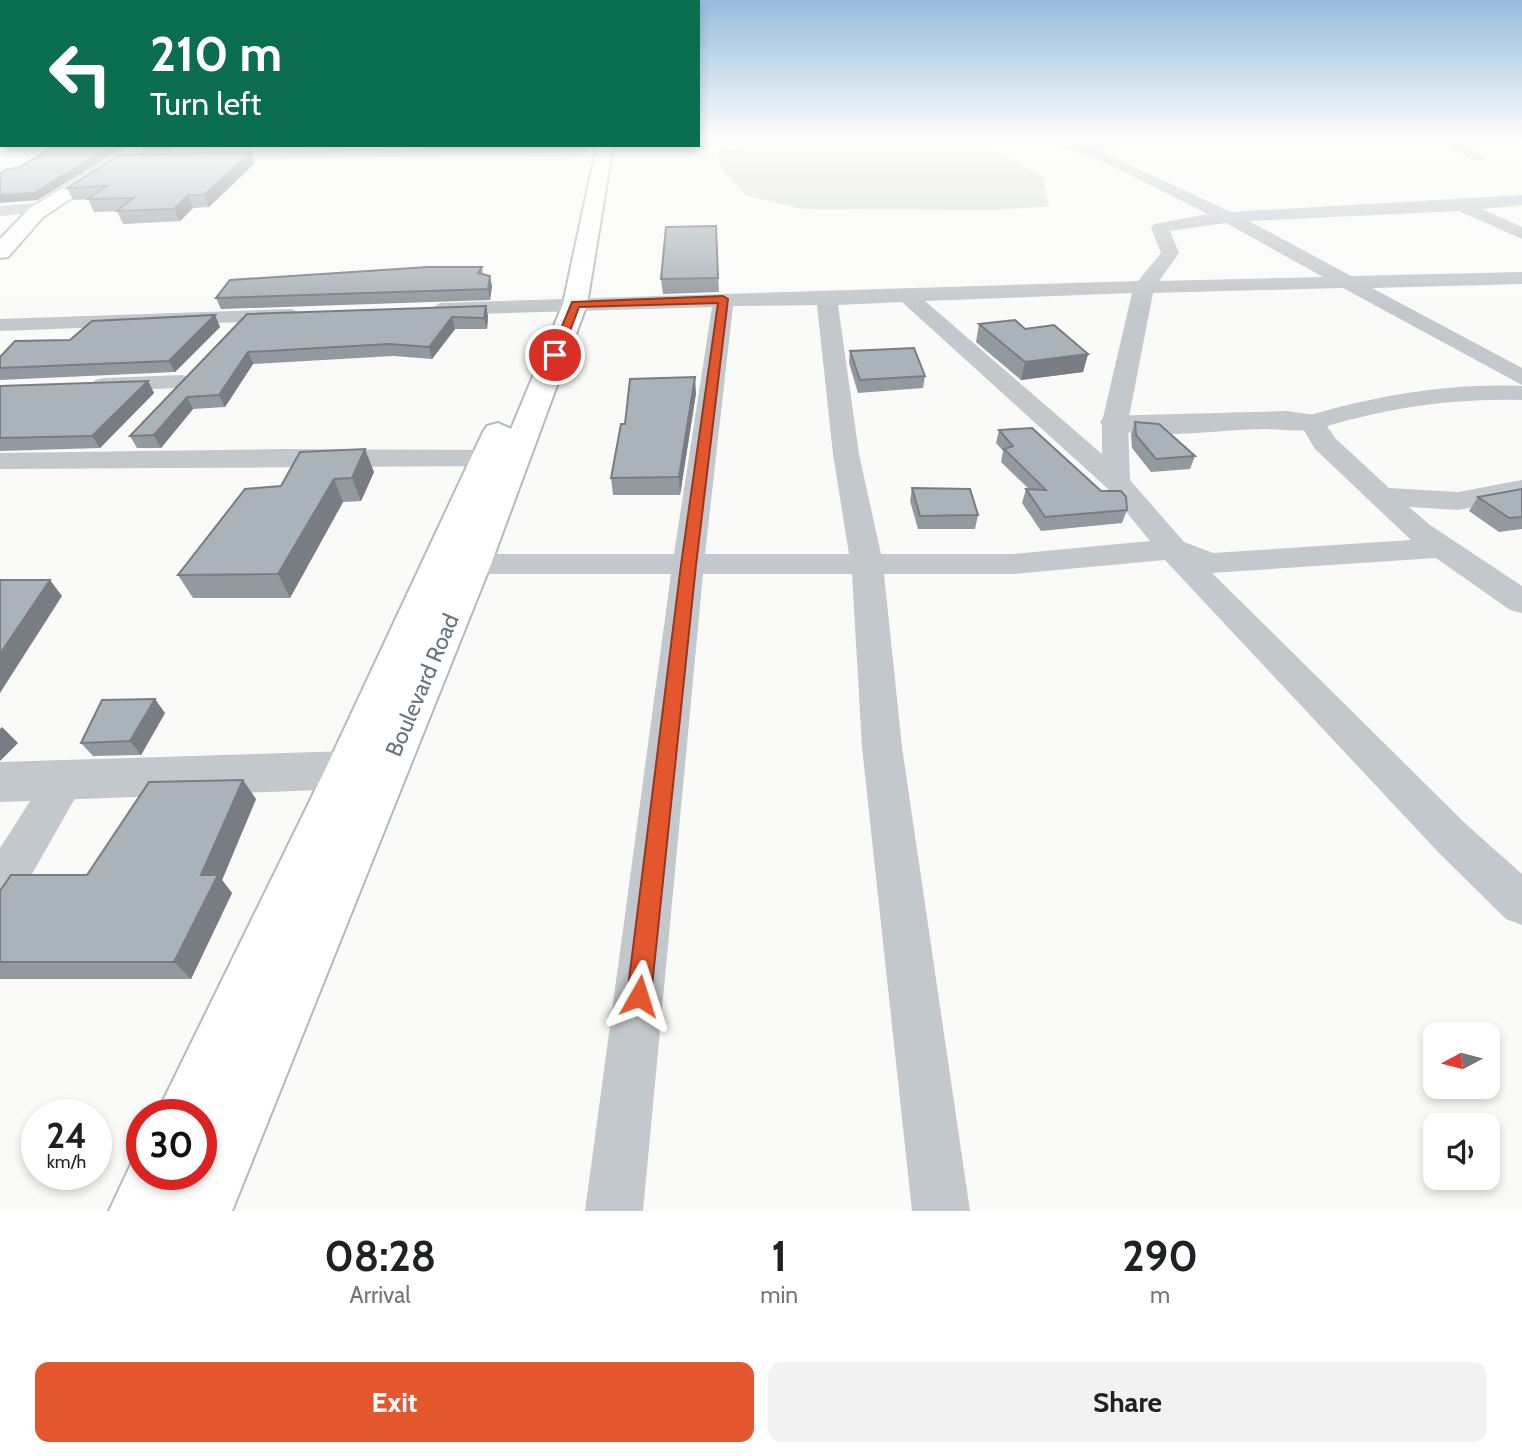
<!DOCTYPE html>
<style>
:root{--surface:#fff;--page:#f2f2f2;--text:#202124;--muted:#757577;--accent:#e4572e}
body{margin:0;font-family:Cabin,sans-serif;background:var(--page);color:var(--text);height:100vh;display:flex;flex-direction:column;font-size:26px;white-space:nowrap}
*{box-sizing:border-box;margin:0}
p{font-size:23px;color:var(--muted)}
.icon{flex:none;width:38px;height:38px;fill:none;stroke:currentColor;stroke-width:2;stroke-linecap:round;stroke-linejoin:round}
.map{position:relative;height:1211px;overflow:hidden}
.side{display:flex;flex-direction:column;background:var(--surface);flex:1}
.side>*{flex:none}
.guide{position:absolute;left:0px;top:0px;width:700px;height:147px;box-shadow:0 4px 10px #0003;background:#0b6e4f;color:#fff;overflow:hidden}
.needle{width:46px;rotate:263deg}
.tools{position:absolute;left:1423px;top:1022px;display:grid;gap:14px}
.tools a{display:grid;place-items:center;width:77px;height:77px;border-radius:14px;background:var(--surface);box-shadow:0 4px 10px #0003;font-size:35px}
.speed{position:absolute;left:21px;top:1099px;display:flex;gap:14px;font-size:35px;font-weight:700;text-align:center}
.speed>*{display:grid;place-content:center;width:91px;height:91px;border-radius:50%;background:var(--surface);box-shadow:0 4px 10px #0003;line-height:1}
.speed small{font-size:18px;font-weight:400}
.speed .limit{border:10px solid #d22;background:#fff;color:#111}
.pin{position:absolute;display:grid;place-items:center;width:60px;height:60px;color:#fff;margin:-30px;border:4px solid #fff;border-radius:50%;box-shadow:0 2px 7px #0007}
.me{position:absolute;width:77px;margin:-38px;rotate:6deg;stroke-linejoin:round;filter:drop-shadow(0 0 5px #0008)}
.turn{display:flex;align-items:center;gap:24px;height:147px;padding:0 35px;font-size:32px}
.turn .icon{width:91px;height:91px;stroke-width:2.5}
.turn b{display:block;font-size:49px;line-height:60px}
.eta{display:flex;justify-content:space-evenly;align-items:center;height:119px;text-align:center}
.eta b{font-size:42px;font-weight:800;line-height:49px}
.primary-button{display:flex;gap:14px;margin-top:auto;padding:14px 35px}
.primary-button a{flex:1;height:80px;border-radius:14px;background:var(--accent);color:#fff;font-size:28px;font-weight:800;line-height:80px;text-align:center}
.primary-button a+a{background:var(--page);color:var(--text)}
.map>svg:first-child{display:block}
.green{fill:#dadfd7}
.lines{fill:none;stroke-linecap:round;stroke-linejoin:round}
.secondary-casing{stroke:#b3babf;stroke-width:4}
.primary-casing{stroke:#b5babe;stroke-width:4}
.minor{fill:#c3c8cc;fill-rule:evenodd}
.tertiary{fill:#c3c8cc;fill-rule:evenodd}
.secondary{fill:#fff;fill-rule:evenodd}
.primary{fill:#fff;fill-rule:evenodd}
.wall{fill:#929a9f}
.shaded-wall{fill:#777d82}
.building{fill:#aab3b9;stroke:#777d82;stroke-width:2}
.route{fill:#e4572e;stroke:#94391e;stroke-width:2}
.labels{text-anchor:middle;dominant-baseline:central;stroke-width:7;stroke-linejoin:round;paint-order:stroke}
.street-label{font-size:23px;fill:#657683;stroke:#fff}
</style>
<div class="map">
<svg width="1522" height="1211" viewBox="0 0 1522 1211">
<rect width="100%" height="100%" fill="#fafaf8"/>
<path class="green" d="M798 139H957L977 143 1043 176 1049 206 996 210 802 209 745 195 720 165 718 151Z"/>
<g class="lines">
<g class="secondary-casing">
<path id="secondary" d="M132 145H152L43 217 8 257 0 258V239L29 209Z"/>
</g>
<g class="primary-casing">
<path id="primary" d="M597 145H613L587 304 491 564 232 1211H109L137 1151 142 1149V1174H201V1115H156L325 770 483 432 487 426 498 423 511 429 563 304Z"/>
</g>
<path class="minor" d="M698 139H718L719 141C714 147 701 147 694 145H698Z
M1037 139H1060L1086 147 1114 139H1138L1101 152 1231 212 1522 195V205L1482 209 1522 227V239L1459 211 1249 221 1351 276 1522 272V284L1372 288 1522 368V385L1343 288 1153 293 1128 422 1130 480 1184 542 1213 553 1411 540 1315 449 1299 422 1303 417C1375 396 1446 383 1522 386V400C1455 398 1391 407 1327 426L1335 438 1389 488 1458 492 1522 480V498L1458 510 1409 507 1430 525 1522 586V613L1510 610 1436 558 1212 573 1468 826 1522 874V925L1506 919 1438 852 1165 560 1014 574H884L902 747 970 1211H912L862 747 852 574H703L643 1211H585L671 574H473L462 571 457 564 462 557 473 554H674L712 307 440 315 430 309 440 303 1138 281 1161 253 1151 228 1154 224 1208 214 1102 161ZM1226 223 1323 277 1159 281 1179 253 1170 231ZM1132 293 1102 422V454L925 301ZM902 302 1106 487 1150 541 1014 554H881L859 454 838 305ZM817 305 833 454 849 554H705L733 306Z
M1435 139H1453L1484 157 1482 160H1472Z
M521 145H592L594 148 587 152 207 161 200 157 207 153Z
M46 202 54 207 52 211 0 216V206Z
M292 309 303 315 300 320 0 331V319Z
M182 375 190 377 194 382 190 387 104 392 95 390 92 385 95 380 104 378Z
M283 449 486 450 496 452 500 458 496 464 486 466 0 469V453Z
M66 762 80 767 86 779 16 902 0 908V848L52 767Z"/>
<path class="tertiary" d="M1287 411 1323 416 1327 422 1323 428C1303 433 1282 429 1263 429 1210 430 1156 441 1104 428L1100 422 1104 416Z
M348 751 364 757 371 770 364 783 348 789 0 802V762Z"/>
<use href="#secondary" class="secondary"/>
<use href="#primary" class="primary"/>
</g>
<path class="wall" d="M176 145 169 152 145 153 142 146Z
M251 152 255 163 209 207 193 208 180 221 123 224 117 211 94 212 88 199 73 200 67 188Z
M716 226 719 292 663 294 661 279Z
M482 267 483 274 492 286 490 300 221 309 216 298Z
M486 306 488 317 487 329H455L432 359 393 356 253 364 225 407 193 409 161 448H137L130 436 247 314Z
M215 315 220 327 175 372 0 380V357Z
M979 324 1025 329 1088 354 1083 372 1021 380 976 342Z
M850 351 925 376 923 388 858 393 849 363Z
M148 381 154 393 100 448 0 451V386Z
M696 393 680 495H613L611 478 625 424Z
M1135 422 1195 456 1190 469 1151 472 1132 448 1131 435Z
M999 430 1101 491 1127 510 1122 523 1041 531 1022 503 1026 489H1029L1001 462 1003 451 996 443Z
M374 472 361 501 343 502 290 598H193L178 575 281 486Z
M912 488 978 515 975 529H918L910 501Z
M1522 489V529L1499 532 1469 511 1478 497Z
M165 713 141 755 93 756 81 743Z
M256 799 222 880 232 893 191 979H0V891L87 875Z"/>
<path class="shaded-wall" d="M113 145H127L38 200 0 203V195Z
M166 145H176L169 152Z
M251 152 255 163 209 207 204 195Z
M188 195 193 208 180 221 174 209Z
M490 276 492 286 490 300 488 289Z
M486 306 488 317 487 329 484 318Z
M215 315 220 327 175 372 169 361Z
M452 317 455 329 432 359 429 347Z
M248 352 253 364 225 407 219 395Z
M1088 354 1083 372 1021 380 1025 362Z
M695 377 696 393 680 495 679 477Z
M148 381 154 393 100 448 92 436Z
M187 397 193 409 161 448 154 435Z
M365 449 374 472 361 501 352 478Z
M334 479 343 502 290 598 278 574Z
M50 580 62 596 0 693V654Z
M155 699 165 713 141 755 130 741Z
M2 727 18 743 0 761V729Z
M243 780 256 799 222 880 232 893 191 979 174 962 201 875Z"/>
<path class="building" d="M56 145H113L34 193 0 195V174L7 169 18 168Z
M251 152 204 195H188L174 209 117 211 133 198 88 199 107 186 67 188 119 155Z
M716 226 718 278 661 279 666 227Z
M428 267H482L478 273 490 276 488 289 216 298 230 280Z
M486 306 484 318 452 317 429 347 389 344 248 352 219 395 187 397 154 435 130 436 247 314Z
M215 315 169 361 0 368V357L15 341 70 340 92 321Z
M1015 320 1025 329 1054 325 1088 354 1025 362 979 324Z
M914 348 925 376 860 380 850 351Z
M695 377 679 477 611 478 621 424H625L630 379Z
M148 381 92 436 0 438V386Z
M1135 422 1159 424 1195 456 1156 459 1136 435Z
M1032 428 1101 491H1121L1126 497 1127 510 1045 517 1026 489 1046 490 1004 449 1013 446 999 430Z
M365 449 352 478 334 479 278 574 178 575 245 489 281 486 300 452Z
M912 488 970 489 978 515 920 516Z
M1522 489V517L1509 518 1478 497Z
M0 580H50L0 654Z
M155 699 130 741 81 743 102 700Z
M243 780 201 875H218L174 962H0V891L11 875H87L149 782Z"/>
<linearGradient id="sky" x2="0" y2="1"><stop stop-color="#96bcdc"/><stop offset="0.45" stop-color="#fdfdfc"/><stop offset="1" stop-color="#fdfdfc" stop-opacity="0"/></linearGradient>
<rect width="1522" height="309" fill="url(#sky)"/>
<path class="route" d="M723 296 728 299 696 565 651 996 647 1004 639 1007 630 1004 627 996 681 565 718 303 579 307 561 355 555 359 550 355 572 302Z"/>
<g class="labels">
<g class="street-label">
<text transform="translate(422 685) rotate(-67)">Boulevard Road</text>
</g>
</g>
</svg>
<div class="tools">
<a><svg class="needle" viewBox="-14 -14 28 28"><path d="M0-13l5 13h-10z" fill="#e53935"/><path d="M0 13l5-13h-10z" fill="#757577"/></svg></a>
<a><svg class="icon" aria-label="sound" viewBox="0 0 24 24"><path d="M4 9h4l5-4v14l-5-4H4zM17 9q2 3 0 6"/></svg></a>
</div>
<div class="speed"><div>24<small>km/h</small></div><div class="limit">30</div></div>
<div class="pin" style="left:555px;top:355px;background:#d93025"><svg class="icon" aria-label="arrive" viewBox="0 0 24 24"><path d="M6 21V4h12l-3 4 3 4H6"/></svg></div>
<svg class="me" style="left:639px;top:996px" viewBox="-20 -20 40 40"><path d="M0-17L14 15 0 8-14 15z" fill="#e4572e" stroke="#fff" stroke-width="4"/></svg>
<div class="guide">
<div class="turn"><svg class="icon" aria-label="left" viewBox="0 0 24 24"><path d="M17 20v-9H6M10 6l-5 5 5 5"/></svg><div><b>210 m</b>Turn left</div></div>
</div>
</div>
<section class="side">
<div class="eta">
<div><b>08:28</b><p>Arrival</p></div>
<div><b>1</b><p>min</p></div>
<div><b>290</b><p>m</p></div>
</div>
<div class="primary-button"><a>Exit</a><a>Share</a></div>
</section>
